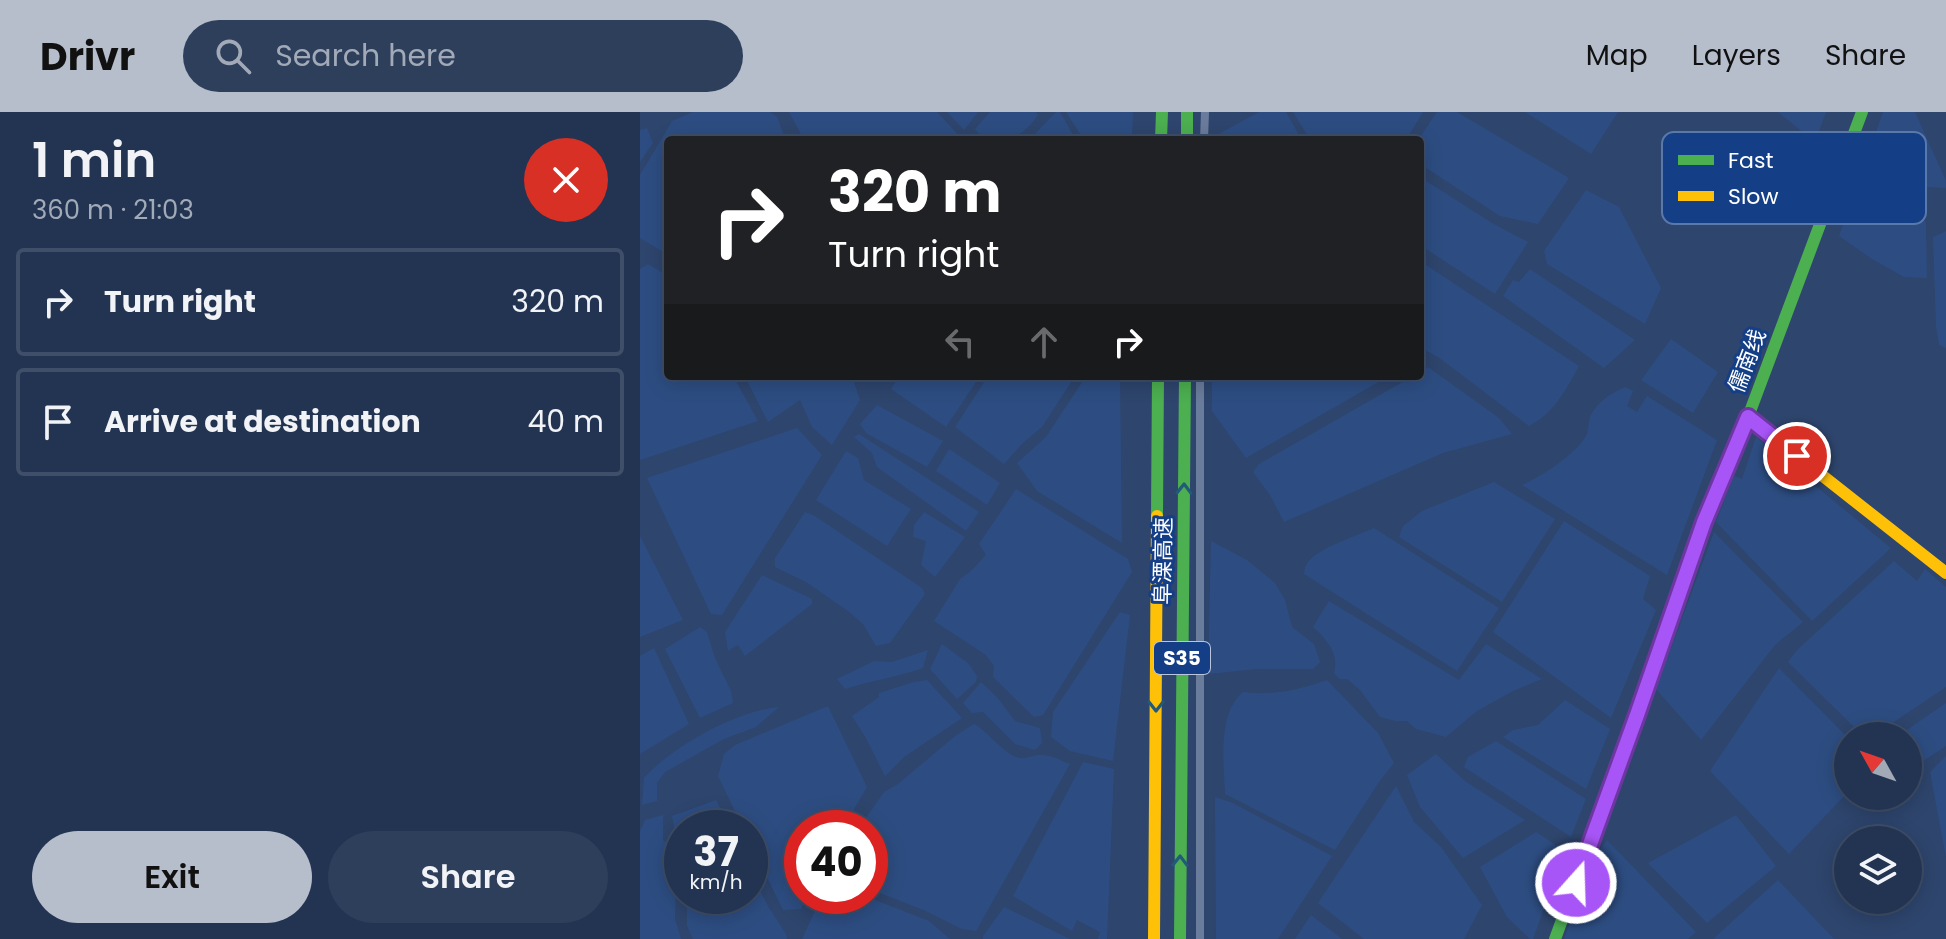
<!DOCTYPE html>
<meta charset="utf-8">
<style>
:root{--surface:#223452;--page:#2e3f5c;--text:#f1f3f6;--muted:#a2aab8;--line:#3f4f69;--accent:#b6becc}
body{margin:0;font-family:Poppins,"Noto Sans SC",sans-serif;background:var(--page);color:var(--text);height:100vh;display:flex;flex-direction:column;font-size:30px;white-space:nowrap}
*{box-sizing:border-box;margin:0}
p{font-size:26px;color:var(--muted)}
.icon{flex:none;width:44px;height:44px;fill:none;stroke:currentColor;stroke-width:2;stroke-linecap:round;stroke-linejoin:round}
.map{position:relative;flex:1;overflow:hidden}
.side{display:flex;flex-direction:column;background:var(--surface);width:640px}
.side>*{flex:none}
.banner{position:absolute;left:24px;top:24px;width:760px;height:244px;border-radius:8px;box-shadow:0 4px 20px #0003,0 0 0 2px var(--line);background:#202124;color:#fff;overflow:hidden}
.needle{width:52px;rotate:310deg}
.fabs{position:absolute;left:1194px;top:610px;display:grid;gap:16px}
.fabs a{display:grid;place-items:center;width:88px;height:88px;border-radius:50%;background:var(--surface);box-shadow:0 4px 20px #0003,0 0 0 2px var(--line);font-size:40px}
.speed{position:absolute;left:24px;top:698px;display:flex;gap:16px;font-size:40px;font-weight:700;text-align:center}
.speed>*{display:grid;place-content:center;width:104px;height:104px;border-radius:50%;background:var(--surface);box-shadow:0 4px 20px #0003,0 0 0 2px var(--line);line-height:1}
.speed small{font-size:20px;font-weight:400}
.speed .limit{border:12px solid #d22;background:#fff;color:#111}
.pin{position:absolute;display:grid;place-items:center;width:68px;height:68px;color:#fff;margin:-34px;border:4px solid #fff;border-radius:50%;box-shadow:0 2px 8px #0007}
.me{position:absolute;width:88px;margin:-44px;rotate:20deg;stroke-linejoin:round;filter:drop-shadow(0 0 6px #0008)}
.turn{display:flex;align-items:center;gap:28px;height:168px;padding:0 32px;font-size:36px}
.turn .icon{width:104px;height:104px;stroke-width:2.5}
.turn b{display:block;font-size:56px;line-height:68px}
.lanes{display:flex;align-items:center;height:76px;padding:0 32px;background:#0003;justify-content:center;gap:40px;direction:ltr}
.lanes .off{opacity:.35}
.round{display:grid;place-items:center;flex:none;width:84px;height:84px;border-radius:42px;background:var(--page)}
.headline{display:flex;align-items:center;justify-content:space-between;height:136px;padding:0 32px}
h1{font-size:48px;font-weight:600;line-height:60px}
.primary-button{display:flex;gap:16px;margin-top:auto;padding:16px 32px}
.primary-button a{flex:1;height:92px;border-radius:48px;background:var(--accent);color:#111;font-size:32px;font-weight:600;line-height:92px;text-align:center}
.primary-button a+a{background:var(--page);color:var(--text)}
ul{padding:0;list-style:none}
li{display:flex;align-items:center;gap:24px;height:108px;margin:0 16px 12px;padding:0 16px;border:4px solid var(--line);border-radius:8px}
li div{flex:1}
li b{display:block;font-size:30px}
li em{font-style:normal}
header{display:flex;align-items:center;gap:48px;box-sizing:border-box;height:112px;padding:0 40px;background:var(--accent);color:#111}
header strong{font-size:38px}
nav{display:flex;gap:44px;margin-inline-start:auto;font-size:28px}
.search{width:560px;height:72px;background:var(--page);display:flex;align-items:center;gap:20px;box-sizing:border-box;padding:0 28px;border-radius:44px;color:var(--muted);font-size:30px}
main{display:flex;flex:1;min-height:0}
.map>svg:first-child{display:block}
.water{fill:#2d4d82}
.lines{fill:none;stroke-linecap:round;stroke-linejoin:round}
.street{stroke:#6a7c9b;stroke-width:8}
.fast{stroke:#4caf50;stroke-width:12}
.slow{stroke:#ffc107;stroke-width:12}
.oneway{stroke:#225b79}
.route-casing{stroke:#6d37a1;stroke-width:20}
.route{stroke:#a855f7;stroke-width:14}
.labels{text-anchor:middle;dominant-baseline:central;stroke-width:6;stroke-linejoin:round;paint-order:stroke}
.shield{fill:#143f87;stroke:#b8c5db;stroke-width:2}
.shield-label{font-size:20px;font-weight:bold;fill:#fff}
.street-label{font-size:22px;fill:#fff;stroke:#143f87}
.key{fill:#143f87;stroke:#5a79ab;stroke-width:2}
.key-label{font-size:22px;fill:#fff}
</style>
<header>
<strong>Drivr</strong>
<div class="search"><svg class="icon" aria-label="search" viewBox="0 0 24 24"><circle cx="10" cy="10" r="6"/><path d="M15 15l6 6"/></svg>Search here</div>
<nav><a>Map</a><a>Layers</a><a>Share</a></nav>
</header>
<main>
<section class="side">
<div class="headline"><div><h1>1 min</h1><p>360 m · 21:03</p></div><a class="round" style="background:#d93025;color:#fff"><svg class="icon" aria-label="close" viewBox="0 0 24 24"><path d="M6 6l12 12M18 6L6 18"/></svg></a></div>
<ul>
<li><svg class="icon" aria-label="right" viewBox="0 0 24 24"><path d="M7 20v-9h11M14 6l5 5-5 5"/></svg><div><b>Turn right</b></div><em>320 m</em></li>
<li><svg class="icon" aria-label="arrive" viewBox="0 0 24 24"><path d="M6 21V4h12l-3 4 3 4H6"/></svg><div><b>Arrive at destination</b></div><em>40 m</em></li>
</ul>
<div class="primary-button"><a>Exit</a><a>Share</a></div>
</section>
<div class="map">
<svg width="1306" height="827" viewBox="0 0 1306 827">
<rect width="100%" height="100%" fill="#2e456d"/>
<path class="water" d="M53 0H130L137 5 146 28H28V143L0 126V63L32 9Z
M149 0H297L323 28H164Z
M307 0H338L324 18Z
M350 0H396L398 3C383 25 370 28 344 28L335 17Z
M416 0H420L436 28H389Z
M426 0H493L492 28H444Z
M619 0H646L662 28H573V25Z
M653 0H783L766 28H670Z
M797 0H817L929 66 898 112 860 104 780 52V28H778Z
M885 0H978L951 42Z
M1138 0H1186L1175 30Z
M1243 0H1275L1306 69V76L1287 75 1270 82 1225 51Z
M7 16 13 31 0 50V18Z
M1222 62 1271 93 1286 110 1287 166 1264 165 1232 147 1199 124Z
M780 65 852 111 888 130 855 182 780 133Z
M946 78 979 95 1021 176 1005 212 907 152 904 139Z
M1306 119V236L1299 233 1296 214 1293 125Z
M780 149 939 254C925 279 915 300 889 314L801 247 780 235Z
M8 152 28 164V264H93L118 309 0 348V157Z
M890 157 995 228 964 256 863 184 873 168 879 170Z
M1031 227 1078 260 1053 301 1001 268Z
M788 255 859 306 872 322 803 341 644 410 630 383 613 360 619 352 773 264H780V260Z
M212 264 220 288 192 333 172 315 160 288 128 310 105 265Z
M259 264H340L306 315 251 277Z
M348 264H435L402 315 384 330 364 352 315 315Z
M446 264H480L482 431 397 379 377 351 406 325Z
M572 264H749L606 346 572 299Z
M985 275 993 279 987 294 997 300 1007 284 1077 328 1027 463 882 373C902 364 937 342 947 322 949 316 948 309 951 303 958 289 972 281 985 275Z
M237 293 303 329 287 355 226 321 220 312Z
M157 316 182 343 82 503 71 502 7 366Z
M219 322 339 400 326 419 237 355 232 341 214 325Z
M1116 325 1251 436 1172 509 1076 410 1094 364 1102 367Z
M309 337 360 371 347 393 296 359Z
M206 339 218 346 224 368 271 397 247 434 176 388Z
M854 370 915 407 862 490 759 425 763 414 782 399Z
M376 377 488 447 492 460 403 603 394 605 353 565 354 554 346 543 294 509 320 467 331 459 346 443 339 432Z
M165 400 175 404 282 476 285 482 250 531 236 534 223 512 208 499 166 470 135 455V446Z
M284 400 325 425 295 465 281 453 286 429 273 425 274 413Z
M924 409 1010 464 1003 487 1016 498 971 606 853 520Z
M734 416 859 496 817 559 664 462C665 456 665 454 668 450 680 435 717 424 734 416Z
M1074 420 1163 510 1135 533 1061 628 1016 577Z
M0 424 43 508 0 525Z
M571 429 607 448 635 471 645 488 652 515 674 532 680 550 673 557H617L568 562Z
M1254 449 1277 469 1285 457 1306 475V575L1233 624H1223L1148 550 1157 538Z
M122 463 172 487V492L105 544 98 533 88 539 85 520Z
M689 489 819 568 846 532 902 567 873 579 837 599 806 625 776 617 767 609H756L740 605 720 578 707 567H700L694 561C700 541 686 527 673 515Z
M480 500 490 503 473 649 430 639 411 625 413 600Z
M60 515 67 520 75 546 91 579 93 591 60 606 25 537Z
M302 532 328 551 337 564 336 570 317 587 290 557Z
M14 536 49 612 0 642V544Z
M288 538 283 556C257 565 230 569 205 577L197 567 234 549 252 550Z
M1139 556 1208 626V680L1149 742 1070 659Z
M287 568 322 606 264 645 245 664 226 626 212 604 239 585V581L274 570Z
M687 568 738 621 754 651 739 670 695 738 585 682C584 651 577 602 603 580 632 584 659 578 687 568Z
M341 570 357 585 375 609 400 616 402 631 395 638 375 632 343 600 332 601 323 591Z
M925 588 970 617 946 677 863 625 873 618 898 613Z
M1306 591V634L1268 659V624H1258Z
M188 594 227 675 203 716H162V784H166L161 797 143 798 110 730V716H103L78 664 84 642 95 633Z
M139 595 116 615 84 627 25 660 17 671V689L2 693 4 666C34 633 96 599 139 595Z
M334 612C349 620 365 644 380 646 386 647 393 643 399 643 410 642 420 648 430 652L336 819 322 817 286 799 230 777V716H219L244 680 258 672 315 624Z
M856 629 946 687 931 725 824 655 828 645Z
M796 642 825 669 885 708 823 746 780 695 767 663Z
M1306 644V745L1290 660Z
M443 650 474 657 467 827H458L460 820 437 808 432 819 373 784Z
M756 674 774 710 801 735 842 793 824 827H724L678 791Z
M575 685 593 691 692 744 638 827H576Z
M76 688 91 716H42V729L36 724 32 704Z
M23 703V728L42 742 36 777 35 807 41 827H0V719L5 708Z
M1096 703 1136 754 1067 811 1008 751Z
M896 720 925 739 893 827H890L867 805 840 755Z
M967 728 1056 820 1048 827H924L953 748Z
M110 759 128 794 146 822 147 827H53L47 814V784H110Z
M1138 768 1194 827H1073Z
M182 784H225L289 809 310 827H162Z
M364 795 430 827H343V824Z
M671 803 702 827H655Z"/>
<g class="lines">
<path class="street" d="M564 28 565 0
M560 827V264"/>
<path class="fast" d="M547 0V28
M521 28 522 0
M517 404 518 264
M540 827 545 264
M915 827 997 603 1064 410 1108 305 1222 0"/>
<path class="slow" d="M1108 305 1306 461
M514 827 517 404"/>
</g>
<defs><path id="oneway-chevron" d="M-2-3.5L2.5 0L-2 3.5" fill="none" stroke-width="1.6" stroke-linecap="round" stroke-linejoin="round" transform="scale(2)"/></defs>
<g class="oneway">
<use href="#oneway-chevron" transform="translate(544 377) rotate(-89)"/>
<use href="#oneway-chevron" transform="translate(516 594) rotate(90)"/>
<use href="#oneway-chevron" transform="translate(540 749) rotate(-89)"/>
</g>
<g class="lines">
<g class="route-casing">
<path id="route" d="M936 771 997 603 1064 410 1108 305 1157 344"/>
</g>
<use href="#route" class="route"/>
</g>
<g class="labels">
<rect class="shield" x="514" y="530" width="56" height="32" rx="6"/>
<g class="shield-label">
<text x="542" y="546">S35</text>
</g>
<g class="street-label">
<text transform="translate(1107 249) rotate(-69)">儒南线</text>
<text transform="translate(523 449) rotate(-89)">阜溧高速</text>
</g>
</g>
<rect x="1022" y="20" width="264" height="92" rx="12" class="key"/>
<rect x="1038" y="43" width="36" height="10" fill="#4caf50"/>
<rect x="1038" y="79" width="36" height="10" fill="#ffc107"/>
<g class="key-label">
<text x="1088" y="56">Fast</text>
<text x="1088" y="92">Slow</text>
</g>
</svg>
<div class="fabs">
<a><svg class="needle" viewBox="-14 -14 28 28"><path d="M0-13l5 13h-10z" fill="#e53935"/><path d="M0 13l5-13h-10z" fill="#a2aab8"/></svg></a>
<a><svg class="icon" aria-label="layers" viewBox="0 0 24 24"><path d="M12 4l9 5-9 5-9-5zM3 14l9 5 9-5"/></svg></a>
</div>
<div class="speed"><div>37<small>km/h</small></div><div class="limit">40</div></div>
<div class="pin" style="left:1157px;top:344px;background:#d93025"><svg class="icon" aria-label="arrive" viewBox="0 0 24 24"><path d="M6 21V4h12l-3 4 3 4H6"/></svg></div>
<svg class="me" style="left:936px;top:771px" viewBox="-20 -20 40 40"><circle r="17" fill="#a855f7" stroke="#fff" stroke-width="3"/><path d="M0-11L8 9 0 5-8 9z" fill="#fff"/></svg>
<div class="banner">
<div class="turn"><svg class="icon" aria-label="right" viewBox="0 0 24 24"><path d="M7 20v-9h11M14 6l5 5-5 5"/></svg><div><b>320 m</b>Turn right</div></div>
<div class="lanes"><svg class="icon off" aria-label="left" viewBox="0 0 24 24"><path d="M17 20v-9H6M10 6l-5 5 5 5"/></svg><svg class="icon off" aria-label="ahead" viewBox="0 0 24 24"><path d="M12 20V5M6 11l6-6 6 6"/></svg><svg class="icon" aria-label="right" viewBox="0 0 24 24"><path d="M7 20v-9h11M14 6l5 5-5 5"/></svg></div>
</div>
</div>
</main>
